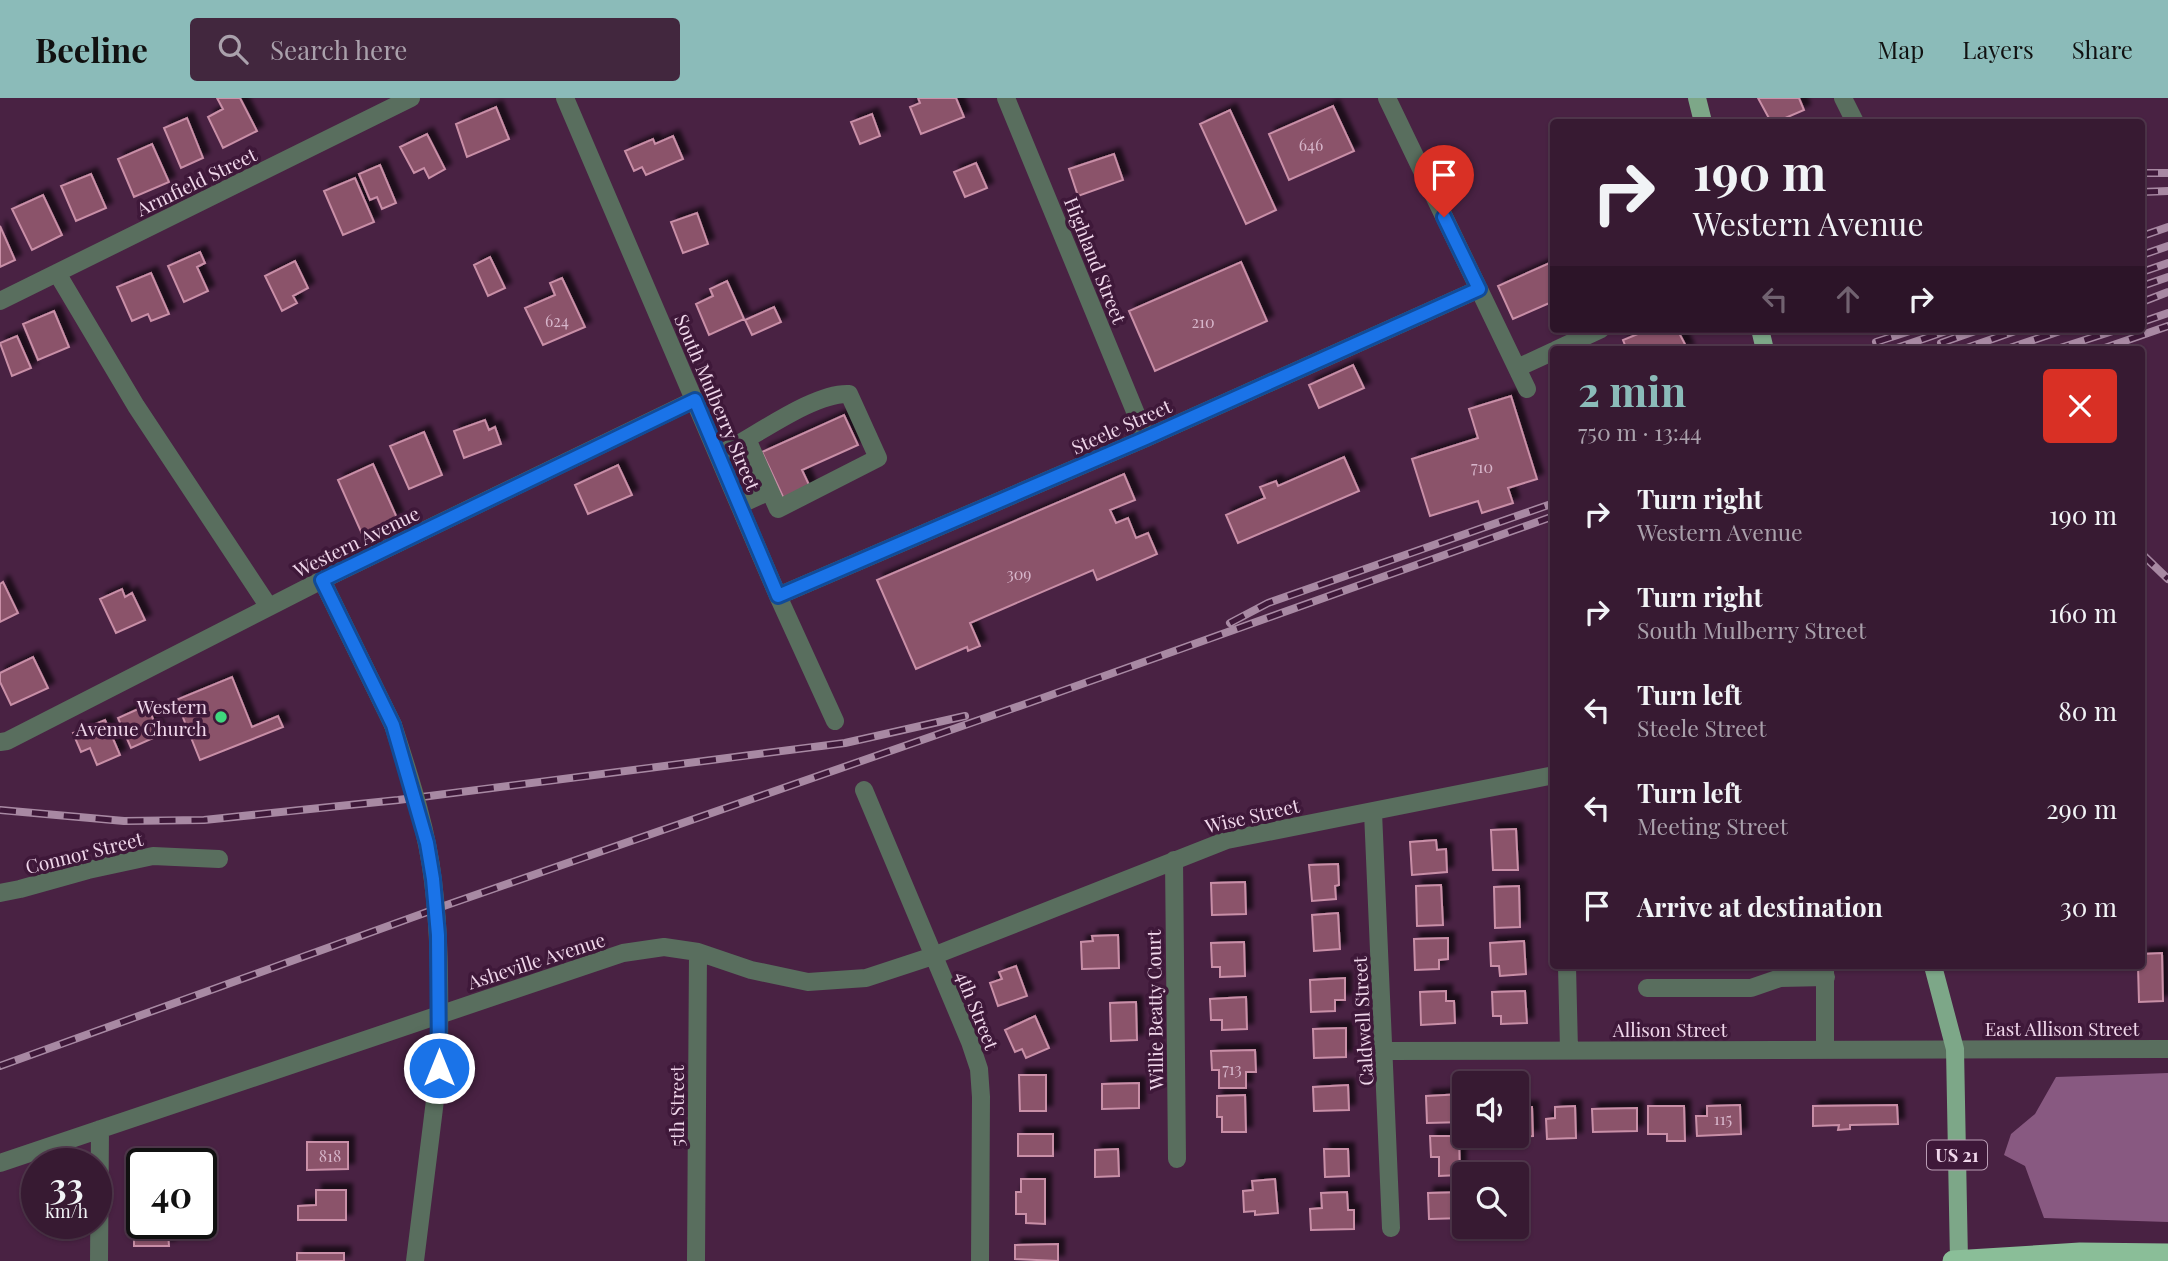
<!DOCTYPE html>
<meta charset="utf-8">
<style>
:root{--surface:#371a32;--page:#42273e;--text:#f1f3f6;--muted:#aaa1ac;--line:#51384d;--accent:#8bbbb9}
body{margin:0;font-family:"Playfair Display",serif;background:var(--page);color:var(--text);height:100vh;display:flex;flex-direction:column;font-size:26px;white-space:nowrap}
*{box-sizing:border-box;margin:0}
p{font-size:23px;color:var(--muted)}
.icon{flex:none;width:38px;height:38px;fill:none;stroke:currentColor;stroke-width:2;stroke-linecap:round;stroke-linejoin:round}
.map{position:relative;flex:1;overflow:hidden}
.sheet{position:absolute;left:1550px;top:248px;width:595px;height:623px;display:flex;flex-direction:column;background:var(--surface);border-radius:7px;box-shadow:0 2px 5px #0004,0 0 0 2px var(--line)}
.sheet>*{flex:none}
.banner{position:absolute;left:1550px;top:21px;width:595px;height:214px;border-radius:7px;box-shadow:0 2px 5px #0004,0 0 0 2px var(--line);background:#371a32;color:var(--text);overflow:hidden}
.controls{position:absolute;left:1452px;top:973px;display:grid;gap:14px}
.controls a{display:grid;place-items:center;width:77px;height:77px;border-radius:7px;background:var(--surface);box-shadow:0 2px 5px #0004,0 0 0 2px var(--line);font-size:35px}
.speed{position:absolute;left:21px;top:1050px;display:flex;gap:14px;font-size:35px;font-weight:700;text-align:center}
.speed>*{display:grid;place-content:center;width:91px;height:91px;border-radius:50%;background:var(--surface);box-shadow:0 2px 5px #0004,0 0 0 2px var(--line);line-height:1}
.speed small{font-size:18px;font-weight:400}
.speed .limit{border:4px solid #111;border-radius:10px;background:#fff;color:#111}
.pin{position:absolute;display:grid;place-items:center;width:60px;height:60px;color:#fff;margin:-72px -30px;border-radius:50% 50% 50% 0;rotate:-45deg;box-shadow:0 0 7px #0007}
.pin .icon{rotate:45deg}
.me{position:absolute;width:77px;margin:-38px;rotate:0deg;stroke-linejoin:round;filter:drop-shadow(0 0 5px #0008)}
.turn{display:flex;align-items:center;gap:24px;height:147px;padding:0 28px;font-size:32px}
.turn .icon{width:91px;height:91px;stroke-width:2.5}
.turn b{display:block;font-size:49px;line-height:60px}
.lanes{display:flex;align-items:center;height:66px;padding:0 28px;background:#0003;justify-content:center;gap:35px;direction:ltr}
.lanes .off{opacity:.35}
.round{display:grid;place-items:center;flex:none;width:74px;height:74px;border-radius:7px;background:var(--page)}
.headline{display:flex;align-items:center;justify-content:space-between;height:119px;padding:0 28px}
h1{font-size:42px;font-weight:700;line-height:52px;color:var(--accent)}
ul{padding:0;list-style:none}
li{display:flex;align-items:center;gap:21px;height:98px;padding:0 28px}
li div{flex:1}
li b{display:block;font-size:26px}
li em{font-style:normal}
header{display:flex;align-items:center;gap:42px;box-sizing:border-box;height:98px;padding:0 35px;background:var(--accent);color:#111}
header strong{font-size:33px}
nav{display:flex;gap:38px;margin-inline-start:auto;font-size:24px}
.search{width:490px;height:63px;background:var(--page);display:flex;align-items:center;gap:18px;box-sizing:border-box;padding:0 24px;border-radius:7px;color:var(--muted);font-size:26px}
.map>svg:first-child{display:block}
.forest{fill:#885981}
.building{fill:#8b526b;stroke:#c98fa7;stroke-width:2;filter:url(#shadow)}
.lines{fill:none;stroke-linecap:round;stroke-linejoin:round}
.minor{stroke:#596e5e;stroke-width:18}
.major{stroke:#7da788;stroke-width:18}
.highway{stroke:#8abe98;stroke-width:21}
.rail-casing{stroke:#a889a3;stroke-width:8}
.rail{stroke:#3e1839;stroke-width:5;stroke-dasharray:16;stroke-linecap:butt}
.minor-bridge{stroke:#596e5e;stroke-width:18}
.route-casing{stroke:#114b97;stroke-width:18}
.route{stroke:#1a73e8;stroke-width:12}
.poi-dot{fill:#3fd77d;stroke:#3e1839;stroke-width:2.5}
.labels{text-anchor:middle;dominant-baseline:central;stroke-width:7;stroke-linejoin:round;paint-order:stroke}
.number-label{font-size:16px;fill:#d7b6cb}
.shield{fill:#3e1839;stroke:#bb9eb6;stroke-width:2}
.shield-label{font-size:18px;font-weight:bold;fill:#f0d7eb}
.street-label{font-size:19px;fill:#f0d7eb;stroke:#3e1839}
.poi-label{font-size:19px;fill:#f0d7eb;stroke:#3e1839;text-anchor:end}
</style>
<header>
<strong>Beeline</strong>
<div class="search"><svg class="icon" aria-label="search" viewBox="0 0 24 24"><circle cx="10" cy="10" r="6"/><path d="M15 15l6 6"/></svg>Search here</div>
<nav><a>Map</a><a>Layers</a><a>Share</a></nav>
</header>
<div class="map">
<svg width="2168" height="1163" viewBox="0 0 2168 1163">
<defs>
<filter id="shadow"><feDropShadow dx="6" dy="-6" stdDeviation="2" flood-color="#0009"/></filter>
</defs>
<rect width="100%" height="100%" fill="#492243"/>
<path class="forest" d="M2168 975V1124L2044 1120 2025 1068 2004 1057 2011 1036 2035 1016 2056 979Z"/>
<path class="building" d="M217 0H240L257 33 223 50 208 19 223 11Z
M918 0H956L964 19 921 36 910 9 920 5Z
M1758 0H1799L1804 12 1776 24H1771Z
M1333 8 1354 53 1289 82 1269 36Z
M496 9 509 41 467 59 456 26Z
M1230 12 1276 112 1246 126 1200 26Z
M872 16 880 38 860 46 851 24Z
M187 20 203 60 181 70 164 30Z
M427 36 445 71 429 80 424 70 414 75 400 49Z
M673 38 683 61 646 77 642 69 634 73 625 53 653 41 655 46Z
M152 46 169 84 134 99 118 61Z
M1114 56 1123 82 1078 98 1069 71Z
M976 65 987 90 965 99 954 74Z
M380 67 396 105 382 111 377 99 370 102 359 76Z
M91 76 106 110 76 123 61 88Z
M355 80 374 124 343 137 324 93Z
M43 97 62 137 32 152 12 111Z
M697 115 708 146 683 155 671 124Z
M0 128 15 162 0 169Z
M200 154 205 165 197 169 208 193 184 204 168 168Z
M490 159 505 190 488 198 474 167Z
M295 163 308 190 293 198 297 205 282 213 265 178Z
M1554 163V203L1513 221 1498 188Z
M1241 164 1267 223 1155 273 1129 213Z
M151 175 169 216 151 223 148 216 132 223 117 189Z
M562 180 585 229 543 247 525 210 555 197 550 185Z
M727 183 744 221 709 237 696 206 713 198 710 191Z
M774 209 781 224 752 237 745 222Z
M54 213 69 249 38 262 23 226Z
M1650 231H1677L1688 252H1627L1623 242Z
M17 238 31 270 12 278 0 245Z
M1353 267 1364 290 1319 310 1309 287Z
M1511 298 1537 381 1508 390 1513 405 1482 415 1478 403 1430 418 1412 361 1478 340 1469 311Z
M844 317 858 347 802 372 810 389 784 401 762 354Z
M485 322 489 332 495 329 501 346 464 360 454 333Z
M424 334 442 377 409 391 390 348Z
M1344 359 1359 393 1238 445 1226 417 1265 400 1260 389 1276 383 1278 388Z
M373 366 397 420 362 436 338 382Z
M618 367 632 397 588 416 575 387Z
M1124 376 1135 402 1110 412 1116 425 1128 420 1136 440 1148 435 1157 456 1097 482 1093 472 970 525 980 548 968 553 967 549 916 571 877 482Z
M3 484 18 515 0 524V486Z
M122 491 125 499 132 495 145 522 116 535 100 501Z
M33 559 48 590 11 607 0 584V575Z
M232 579 252 629 278 618 283 629 200 662 176 602Z
M147 607 160 637 131 650 118 620Z
M105 622 120 657 97 667 90 650 81 654 73 635Z
M1516 731 1518 772H1493L1491 732Z
M1436 742 1437 752 1446 751 1447 774 1412 777 1410 744Z
M1338 766 1339 787 1335 788 1336 801 1312 803 1309 767Z
M1245 784 1246 816 1212 817 1211 785Z
M1441 787 1443 827 1417 828 1416 788Z
M1519 788 1520 829 1495 830 1494 789Z
M1338 815 1340 851 1314 853 1312 817Z
M1118 837 1119 870 1082 871 1081 844 1093 843 1092 838Z
M1448 840V861L1439 862V871L1415 872 1414 841Z
M1524 843 1526 876 1500 878 1499 868H1491L1490 845Z
M1244 844 1245 878 1220 879V869H1212L1211 845Z
M2162 855 2163 903 2139 904 2138 868H2142V856Z
M1016 868 1027 898 998 908 990 885 1002 881 999 874Z
M1345 880V902H1335V913L1311 914 1310 882Z
M1446 893V903H1454L1455 925 1421 927 1420 894Z
M1525 893 1527 925 1501 926V918H1493L1492 894Z
M1246 899 1247 931 1222 932V922H1211L1210 901Z
M1136 904 1137 942 1111 943 1110 905Z
M1035 918 1049 950 1026 960 1022 951 1015 954 1005 932Z
M1346 930V959L1314 960 1313 931Z
M1255 952 1256 974H1246V990H1219V972H1212L1211 953Z
M1019 977H1046V1013H1020Z
M1139 985V1010L1102 1011V986Z
M1348 987 1349 1012 1314 1013 1313 989Z
M1464 996 1465 1024 1427 1025 1426 998Z
M1245 997 1246 1034H1222V1019H1217V998Z
M1740 1007 1741 1036 1697 1038 1696 1018H1707V1008Z
M1897 1007 1898 1026 1850 1027V1031L1838 1032 1839 1027 1813 1028V1008Z
M1575 1008 1576 1040 1547 1041 1546 1021 1555 1020V1009Z
M1648 1008H1684L1685 1043H1667V1036H1648Z
M1532 1009 1533 1038 1489 1040V1038H1517V1010Z
M1637 1010V1033L1593 1034 1592 1011Z
M1018 1036H1053V1058H1018Z
M1430 1038H1459L1460 1077 1439 1078V1059H1431Z
M307 1044H348V1071L307 1072Z
M1118 1051 1119 1078 1095 1079V1052Z
M1324 1051H1348L1349 1078 1325 1079Z
M133 1058H147V1066H142V1091H133Z
M1021 1081H1045V1126L1026 1125V1116H1016V1094H1021Z
M1275 1081 1278 1115 1255 1117V1113L1244 1114 1243 1093 1253 1092 1252 1083Z
M316 1092H346V1122H298V1108L316 1107Z
M1347 1094 1348 1112H1354V1131L1311 1132 1310 1111 1322 1110 1321 1095Z
M1465 1094V1120L1429 1121 1428 1095Z
M134 1120H142V1125H157V1134H168L169 1148H134Z
M1058 1146V1163L1015 1161V1147Z
M297 1155H344V1163H297Z"/>
<g class="lines">
<path class="minor" d="M565 0 778 498 835 623
M1006 0 1146 340
M1387 0 1527 291
M1843 0 1855 24
M57 175 136 308 269 509
M0 203 411 0
M1556 252 1601 231
M1517 270 1554 253
M747 341 770 393
M718 357C752 341 813 294 849 296L878 360 778 411 770 393 739 407
M322 482 393 627
M778 498 1146 340 1479 191
M0 644 7 643 322 482 694 302
M864 692 970 944 979 971 981 999 980 1163
M1373 714 1391 1130
M1174 762 1177 1061
M0 795 20 791 88 772 153 758 219 761
M1567 868 1569 952
M1825 868V951
M1647 890H1751L1780 880 1826 879
M1384 953 2168 951
M0 1065 623 855 664 849 698 854 751 872 808 884 866 880 933 858 1227 742 1554 677
M99 1163 100 1031
M415 1163 439 970
M696 1163 698 854"/>
<path class="major" d="M1697 0 1703 24
M1760 231 1765 252
M1933 868 1955 951 1959 1163"/>
<path class="highway" d="M1953 1163 2080 1155 2168 1156"/>
<g class="rail-casing">
<path id="rail" d="M2142 75H2168
M2142 94 2168 93
M2142 138 2168 129
M2142 157 2168 148
M2142 174 2168 165
M2142 188 2168 179
M2142 204 2168 194
M2142 224 2168 215
M1876 244 1916 231
M1941 245 1981 231
M1891 252 1952 231
M1961 252 2021 231
M2004 252 2066 231
M2054 252 2119 231
M2099 252 2168 228
M2142 456 2168 481
M1230 525 1268 505 1554 405
M0 712 124 723 204 722 398 702 845 645 965 618
M0 968 441 809 1037 602 1554 418"/>
</g>
<use href="#rail" class="rail"/>
<path class="minor-bridge" d="M393 627C409 677 427 730 433 783 441 845 439 908 439 970"/>
</g>
<g class="lines">
<g class="route-casing">
<path id="route" d="M439 970 438 837 433 781 427 745 393 627 322 482 695 302 778 498 1146 340 1479 191 1444 119"/>
</g>
<use href="#route" class="route"/>
</g>
<circle class="poi-dot" cx="221" cy="619" r="7"/>
<g class="labels">
<g class="number-label">
<text x="1311" y="46">646</text>
<text x="557" y="222">624</text>
<text x="1203" y="223">210</text>
<text x="1482" y="368">710</text>
<text x="1019" y="475">309</text>
<text x="1232" y="970">713</text>
<text x="1723" y="1020">115</text>
<text x="330" y="1057">818</text>
</g>
<rect class="shield" x="1927" y="1042.5" width="60" height="29" rx="5"/>
<g class="shield-label">
<text x="1957" y="1057">US 21</text>
</g>
<g class="street-label">
<text transform="translate(196 83) rotate(-26)">Armfield Street</text>
<text transform="translate(1096 162) rotate(68)">Highland Street</text>
<text transform="translate(718 304) rotate(67)">South Mulberry Street</text>
<text transform="translate(1121 328) rotate(-24)">Steele Street</text>
<text transform="translate(356 443) rotate(-26)">Western Avenue</text>
<text transform="translate(1252 717) rotate(-13)">Wise Street</text>
<text transform="translate(84 754) rotate(-14)">Connor Street</text>
<text transform="translate(536 862) rotate(-18)">Asheville Avenue</text>
<text transform="translate(978 912) rotate(68)">4th Street</text>
<text transform="translate(1154 912) rotate(-91)">Willie Beatty Court</text>
<text transform="translate(1362 923) rotate(-93)">Caldwell Street</text>
<text x="2062" y="930">East Allison Street</text>
<text x="1670" y="931">Allison Street</text>
<text transform="translate(676 1008) rotate(-90)">5th Street</text>
</g>
<g class="poi-label">
<text x="207" y="608">Western<tspan x="207" dy="22">Avenue Church</tspan></text>
</g>
</g>
</svg>
<div class="controls">
<a><svg class="icon" aria-label="sound" viewBox="0 0 24 24"><path d="M4 9h4l5-4v14l-5-4H4zM17 9q2 3 0 6"/></svg></a>
<a><svg class="icon" aria-label="search" viewBox="0 0 24 24"><circle cx="10" cy="10" r="6"/><path d="M15 15l6 6"/></svg></a>
</div>
<div class="speed"><div>33<small>km/h</small></div><div class="limit">40</div></div>
<div class="pin" style="left:1444px;top:119px;background:#d93025"><svg class="icon" aria-label="arrive" viewBox="0 0 24 24"><path d="M6 21V4h12l-3 4 3 4H6"/></svg></div>
<svg class="me" style="left:439px;top:970px" viewBox="-20 -20 40 40"><circle r="17" fill="#1a73e8" stroke="#fff" stroke-width="3"/><path d="M0-11L8 9 0 5-8 9z" fill="#fff"/></svg>
<div class="banner">
<div class="turn"><svg class="icon" aria-label="right" viewBox="0 0 24 24"><path d="M7 20v-9h11M14 6l5 5-5 5"/></svg><div><b>190 m</b>Western Avenue</div></div>
<div class="lanes"><svg class="icon off" aria-label="left" viewBox="0 0 24 24"><path d="M17 20v-9H6M10 6l-5 5 5 5"/></svg><svg class="icon off" aria-label="ahead" viewBox="0 0 24 24"><path d="M12 20V5M6 11l6-6 6 6"/></svg><svg class="icon" aria-label="right" viewBox="0 0 24 24"><path d="M7 20v-9h11M14 6l5 5-5 5"/></svg></div>
</div>
<section class="sheet">
<div class="headline"><div><h1>2 min</h1><p>750 m · 13:44</p></div><a class="round" style="background:#d93025;color:#fff"><svg class="icon" aria-label="close" viewBox="0 0 24 24"><path d="M6 6l12 12M18 6L6 18"/></svg></a></div>
<ul>
<li><svg class="icon" aria-label="right" viewBox="0 0 24 24"><path d="M7 20v-9h11M14 6l5 5-5 5"/></svg><div><b>Turn right</b><p>Western Avenue</p></div><em>190 m</em></li>
<li><svg class="icon" aria-label="right" viewBox="0 0 24 24"><path d="M7 20v-9h11M14 6l5 5-5 5"/></svg><div><b>Turn right</b><p>South Mulberry Street</p></div><em>160 m</em></li>
<li><svg class="icon" aria-label="left" viewBox="0 0 24 24"><path d="M17 20v-9H6M10 6l-5 5 5 5"/></svg><div><b>Turn left</b><p>Steele Street</p></div><em>80 m</em></li>
<li><svg class="icon" aria-label="left" viewBox="0 0 24 24"><path d="M17 20v-9H6M10 6l-5 5 5 5"/></svg><div><b>Turn left</b><p>Meeting Street</p></div><em>290 m</em></li>
<li><svg class="icon" aria-label="arrive" viewBox="0 0 24 24"><path d="M6 21V4h12l-3 4 3 4H6"/></svg><div><b>Arrive at destination</b></div><em>30 m</em></li>
</ul>
</section>
</div>
